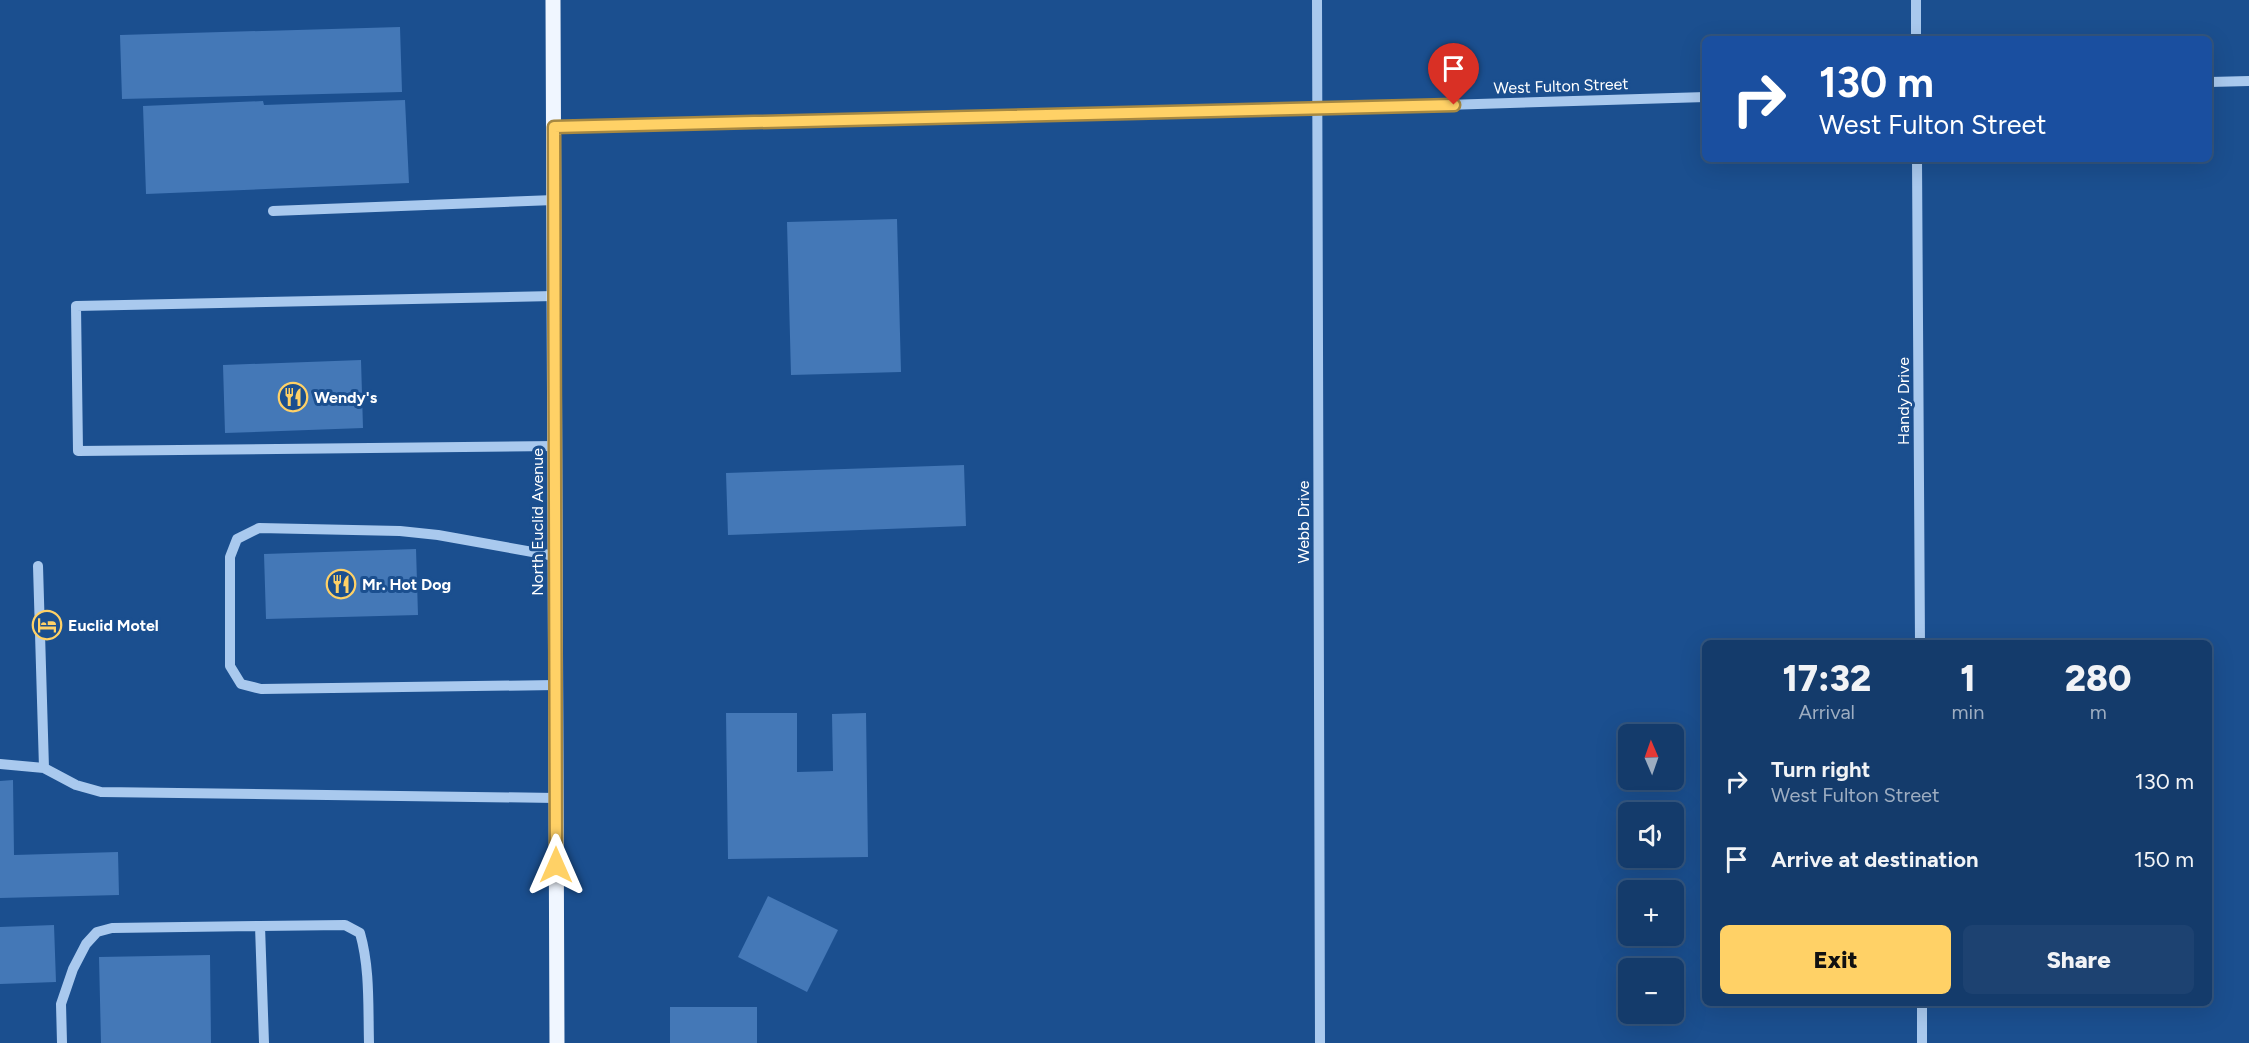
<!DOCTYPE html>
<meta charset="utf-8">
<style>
:root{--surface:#143b6b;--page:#1d4271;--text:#f1f3f6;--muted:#9dadc1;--line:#33557e;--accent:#ffd166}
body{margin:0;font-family:Figtree,sans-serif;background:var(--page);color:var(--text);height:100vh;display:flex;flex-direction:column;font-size:22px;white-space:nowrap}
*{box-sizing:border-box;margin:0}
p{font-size:20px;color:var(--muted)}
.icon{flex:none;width:33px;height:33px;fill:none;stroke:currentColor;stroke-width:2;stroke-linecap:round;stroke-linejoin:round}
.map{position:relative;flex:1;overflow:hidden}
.side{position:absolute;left:1702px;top:640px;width:510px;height:366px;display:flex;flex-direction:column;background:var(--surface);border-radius:9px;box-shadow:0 6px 24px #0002,0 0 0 2px var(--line)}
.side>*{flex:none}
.banner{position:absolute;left:1702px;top:36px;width:510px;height:126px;border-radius:9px;box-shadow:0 6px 24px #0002,0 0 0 2px var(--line);background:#1a4fa0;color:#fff;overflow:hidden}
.needle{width:39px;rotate:358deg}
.controls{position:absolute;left:1618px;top:724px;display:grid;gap:12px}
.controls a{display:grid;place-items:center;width:66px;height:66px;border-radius:9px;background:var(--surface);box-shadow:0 6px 24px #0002,0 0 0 2px var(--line);font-size:30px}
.pin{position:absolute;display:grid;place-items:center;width:51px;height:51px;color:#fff;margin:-62px -26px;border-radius:50% 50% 50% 0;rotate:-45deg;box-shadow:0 0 6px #0007}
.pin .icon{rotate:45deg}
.me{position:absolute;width:66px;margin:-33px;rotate:0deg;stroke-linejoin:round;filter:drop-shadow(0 0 4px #0008)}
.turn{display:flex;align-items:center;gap:21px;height:126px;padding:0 18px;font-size:27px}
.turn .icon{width:78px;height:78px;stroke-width:2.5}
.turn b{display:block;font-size:42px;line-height:51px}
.eta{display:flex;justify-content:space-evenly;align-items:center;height:102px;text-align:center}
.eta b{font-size:36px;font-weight:800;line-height:42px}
.button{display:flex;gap:12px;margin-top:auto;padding:12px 18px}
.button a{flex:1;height:69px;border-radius:9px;background:var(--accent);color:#111;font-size:24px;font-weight:800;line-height:69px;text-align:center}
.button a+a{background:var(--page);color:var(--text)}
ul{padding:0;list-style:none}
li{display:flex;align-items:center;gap:18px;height:78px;padding:0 18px}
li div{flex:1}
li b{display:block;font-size:22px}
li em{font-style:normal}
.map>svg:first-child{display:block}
.building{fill:#4478b7}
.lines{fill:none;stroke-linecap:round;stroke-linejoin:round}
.minor{stroke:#a9c9ee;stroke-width:10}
.major{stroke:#f0f6ff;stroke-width:15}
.route-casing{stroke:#a68842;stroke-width:15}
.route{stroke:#ffd166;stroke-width:10}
.labels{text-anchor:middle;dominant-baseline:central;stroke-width:6;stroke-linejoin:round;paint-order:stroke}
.street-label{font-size:16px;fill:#fff;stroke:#1b4f8f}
.poi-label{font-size:16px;font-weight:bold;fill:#fff;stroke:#1b4f8f;text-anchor:start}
</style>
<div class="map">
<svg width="2249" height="1043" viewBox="0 0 2249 1043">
<rect width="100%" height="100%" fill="#1b4f8f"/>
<path class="building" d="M400 27 402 92 122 99 120 35Z
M405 100 409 183 146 194 143 106 263 101 264 105Z
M897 219 901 372 791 375 787 222Z
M361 360 363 428 225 433 223 365Z
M964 465 966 526 728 535 726 473Z
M416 549 418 615 266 619 264 554Z
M726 713H797V772L833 771 832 714 866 713 868 857 728 859Z
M13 780 14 855 118 852 119 895 0 898V781Z
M768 896 838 930 807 992 738 957Z
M54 925 56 982 0 984V927Z
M210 955 211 1043H101L99 957Z
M670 1007H757V1043H670Z"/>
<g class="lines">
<path class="minor" d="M1317 0 1320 1043
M1916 0V39
M2210 82 2249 81
M554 127 1317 109 1706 97
M1917 159 1920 644
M273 211 554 200
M554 296 76 306 78 451 555 446
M555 556 438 535 400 531 259 528 237 539 230 557V666L241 684 261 689 556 685
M38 566 44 768
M0 764 44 768 76 785 101 792 556 798
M1922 1004V1043
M62 1043 61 1004 73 969 86 944 97 932 112 928 260 926
M264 1043 260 926 345 925 360 933C370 968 368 1006 369 1043"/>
<path class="major" d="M553 0 557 1043"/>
</g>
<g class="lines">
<g class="route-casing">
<path id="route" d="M556 865 554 127 1454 105"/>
</g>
<use href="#route" class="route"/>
</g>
<defs>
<g id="restaurant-ring" transform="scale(1.5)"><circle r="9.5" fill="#1b4f8f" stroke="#ffd166" stroke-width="1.5"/><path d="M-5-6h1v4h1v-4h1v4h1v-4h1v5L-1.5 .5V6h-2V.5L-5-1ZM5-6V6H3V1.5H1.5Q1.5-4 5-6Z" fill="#ffd166"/></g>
<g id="hotel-ring" transform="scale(1.5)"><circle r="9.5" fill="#1b4f8f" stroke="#ffd166" stroke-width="1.5"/><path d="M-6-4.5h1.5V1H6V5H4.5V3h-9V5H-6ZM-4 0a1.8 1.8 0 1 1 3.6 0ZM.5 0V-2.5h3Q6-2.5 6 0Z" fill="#ffd166"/></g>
</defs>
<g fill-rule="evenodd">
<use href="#restaurant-ring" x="293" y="397"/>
<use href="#restaurant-ring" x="341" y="584"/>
<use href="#hotel-ring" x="47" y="625"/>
</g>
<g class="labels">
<g class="street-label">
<text transform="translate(1561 86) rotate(-2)">West Fulton Street</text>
<text transform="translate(1903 401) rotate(-90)">Handy Drive</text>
<text transform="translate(537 522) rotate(-90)">North Euclid Avenue</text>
<text transform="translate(1303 522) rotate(-90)">Webb Drive</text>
</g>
<g class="poi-label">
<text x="314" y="397">Wendy's</text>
<text x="362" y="584">Mr. Hot Dog</text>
<text x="68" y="625">Euclid Motel</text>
</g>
</g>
</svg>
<div class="controls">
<a><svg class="needle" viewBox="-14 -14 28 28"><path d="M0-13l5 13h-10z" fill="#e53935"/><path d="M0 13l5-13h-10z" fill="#9dadc1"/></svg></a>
<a><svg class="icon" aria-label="sound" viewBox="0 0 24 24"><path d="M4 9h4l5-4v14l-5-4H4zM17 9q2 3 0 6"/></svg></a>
<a>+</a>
<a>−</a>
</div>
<div class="pin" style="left:1454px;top:105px;background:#d93025"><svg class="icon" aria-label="arrive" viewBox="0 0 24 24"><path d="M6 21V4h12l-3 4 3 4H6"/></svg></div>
<svg class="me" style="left:556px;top:865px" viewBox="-20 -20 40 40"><path d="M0-17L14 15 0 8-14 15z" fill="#ffd166" stroke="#fff" stroke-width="4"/></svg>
<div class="banner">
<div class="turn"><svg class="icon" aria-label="right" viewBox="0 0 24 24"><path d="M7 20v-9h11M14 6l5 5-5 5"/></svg><div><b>130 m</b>West Fulton Street</div></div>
</div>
<section class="side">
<div class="eta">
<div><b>17:32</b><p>Arrival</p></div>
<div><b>1</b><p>min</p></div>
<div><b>280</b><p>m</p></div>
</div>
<ul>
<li><svg class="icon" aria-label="right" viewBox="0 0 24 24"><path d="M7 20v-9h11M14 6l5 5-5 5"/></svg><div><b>Turn right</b><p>West Fulton Street</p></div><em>130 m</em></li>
<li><svg class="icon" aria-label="arrive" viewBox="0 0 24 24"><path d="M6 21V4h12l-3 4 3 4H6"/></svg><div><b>Arrive at destination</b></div><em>150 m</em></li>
</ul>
<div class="button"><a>Exit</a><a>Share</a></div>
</section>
</div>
